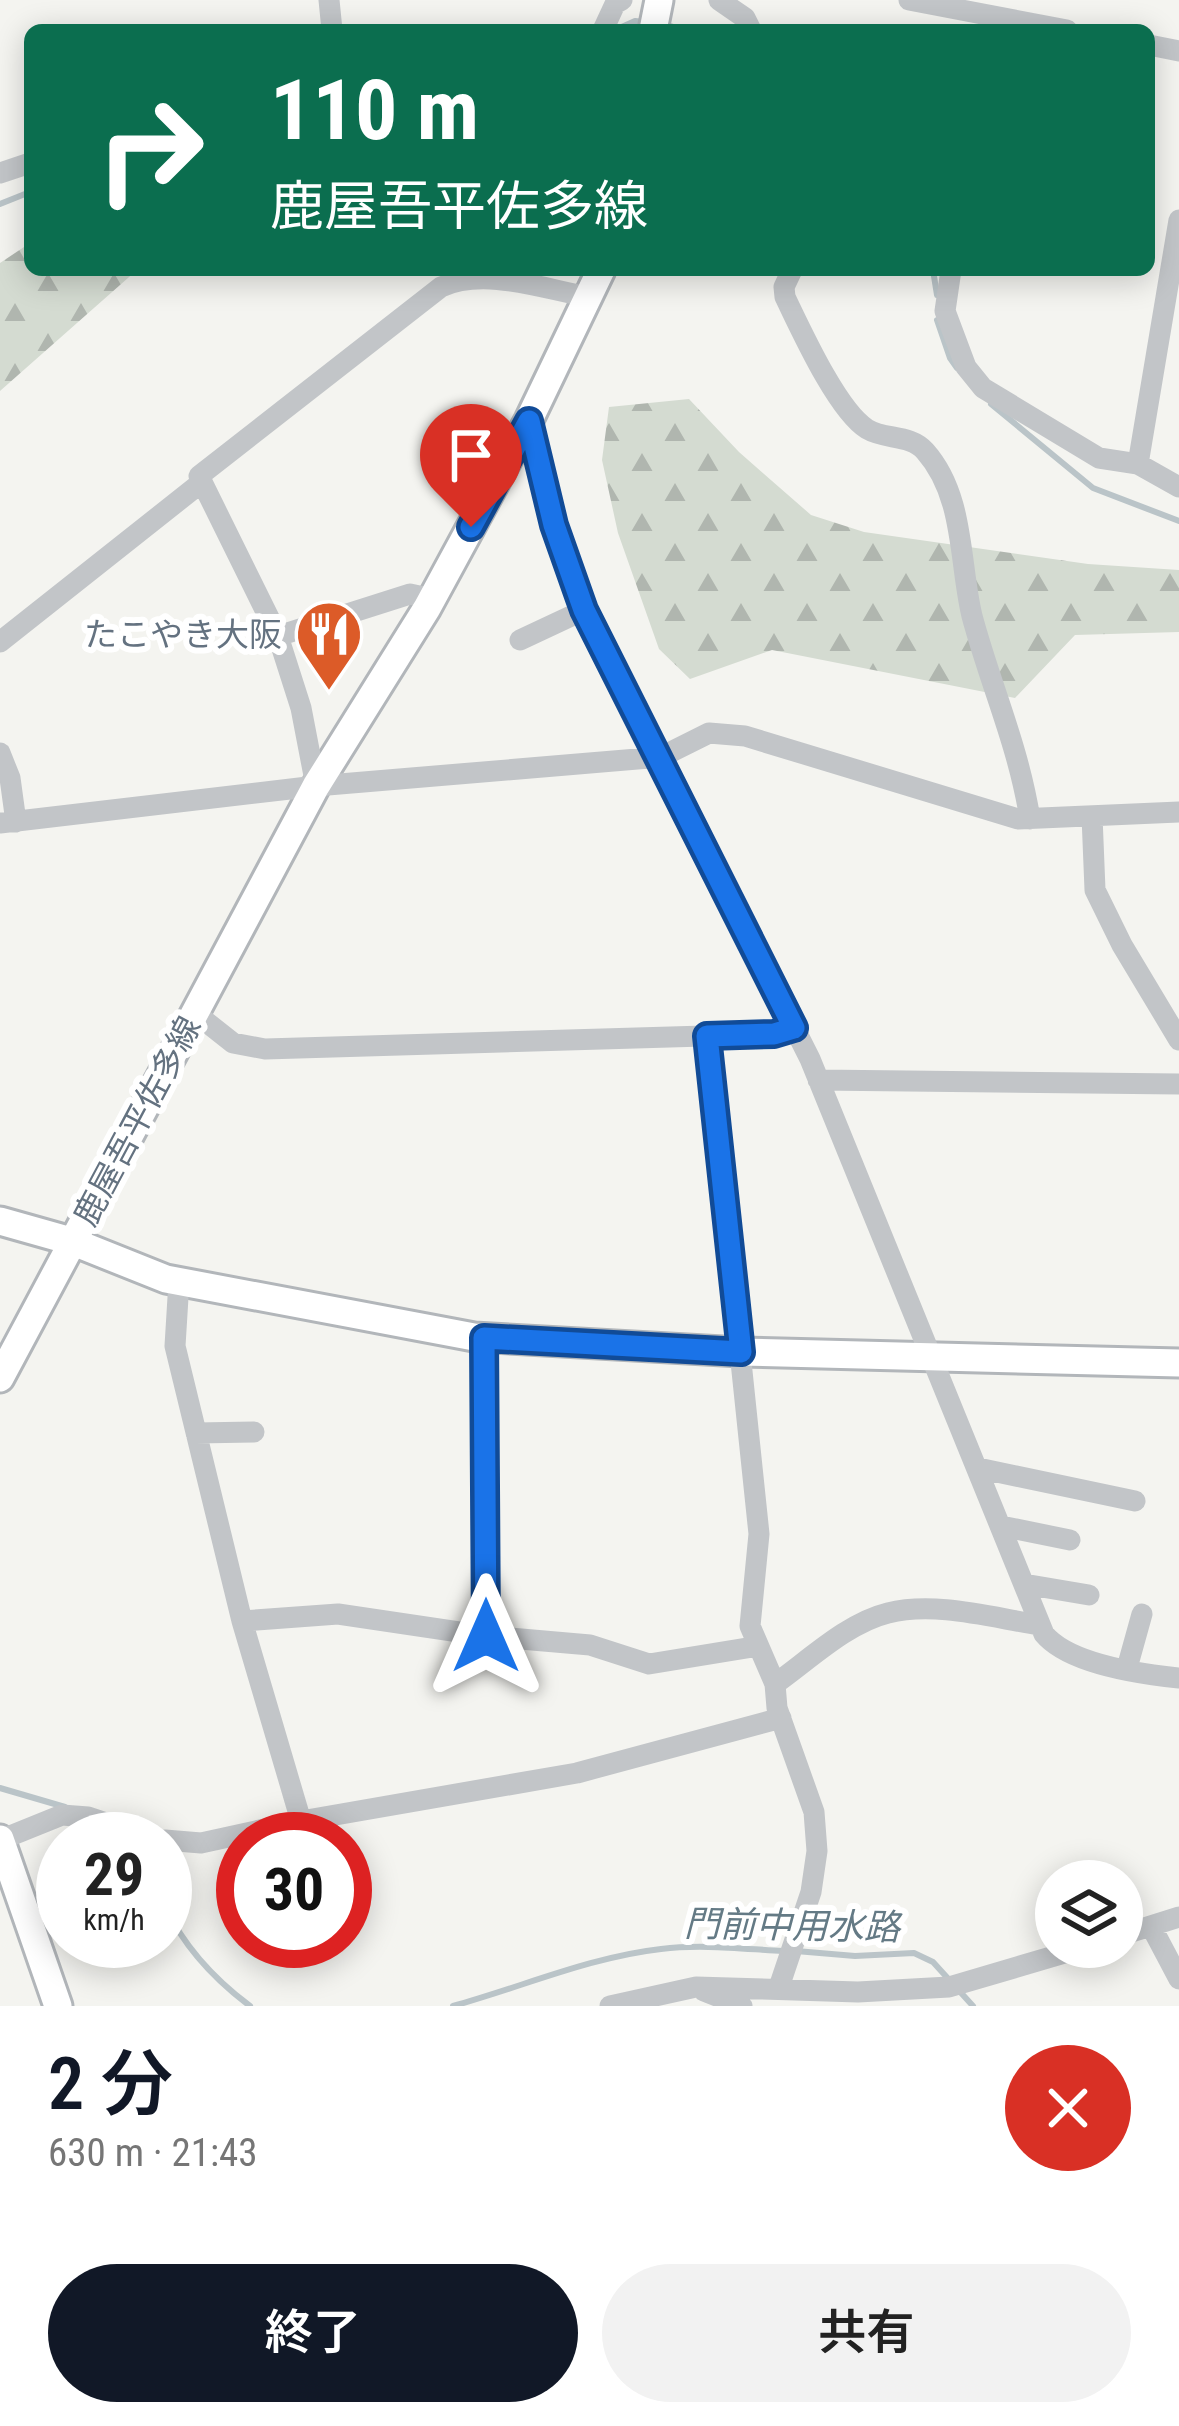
<!DOCTYPE html>
<html lang="ja">
<meta charset="utf-8">
<style>
:root{--surface:#fff;--page:#f2f2f2;--text:#222;--muted:#767676;--accent:#111827}
body{margin:0;font-family:"Roboto Condensed","Noto Sans JP",sans-serif;background:var(--page);color:var(--text);height:100vh;display:flex;flex-direction:column;font-size:45px;white-space:nowrap}
*{box-sizing:border-box;margin:0}
p{font-size:39px;color:var(--muted)}
.icon{flex:none;width:66px;height:66px;fill:none;stroke:currentColor;stroke-width:2;stroke-linecap:round;stroke-linejoin:round}
.map{position:relative;height:2006px;overflow:hidden}
.drawer{display:flex;flex-direction:column;background:var(--surface);flex:1}
.drawer>*{flex:none}
.hud{position:absolute;left:24px;top:24px;width:1131px;height:252px;border-radius:18px;box-shadow:0 6px 30px #0003;background:#0b6e4f;color:#fff;overflow:hidden}
.tools{position:absolute;left:1035px;top:1860px;display:grid;gap:24px}
.tools a{display:grid;place-items:center;width:108px;height:108px;border-radius:50%;background:var(--surface);box-shadow:0 6px 30px #0003;font-size:60px}
.speed{position:absolute;left:36px;top:1812px;display:flex;gap:24px;font-size:60px;font-weight:700;text-align:center}
.speed>*{display:grid;place-content:center;width:156px;height:156px;border-radius:50%;background:var(--surface);box-shadow:0 6px 30px #0003;line-height:1}
.speed small{font-size:30px;font-weight:400}
.speed .limit{border:18px solid #d22;background:#fff;color:#111}
.pin{position:absolute;display:grid;place-items:center;width:102px;height:102px;color:#fff;margin:-123px -51px;border-radius:50% 50% 50% 0;rotate:-45deg;box-shadow:0 0 12px #0007}
.pin .icon{rotate:45deg}
.me{position:absolute;width:132px;margin:-66px;rotate:0deg;stroke-linejoin:round;filter:drop-shadow(0 0 9px #0008)}
.turn{display:flex;align-items:center;gap:42px;height:252px;padding:0 48px;font-size:54px}
.turn .icon{width:156px;height:156px;stroke-width:2.5}
.turn b{display:block;font-size:84px;line-height:102px}
.round{display:grid;place-items:center;flex:none;width:126px;height:126px;border-radius:63px;background:var(--page)}
.summary{display:flex;align-items:center;justify-content:space-between;height:204px;padding:0 48px}
h1{font-size:72px;font-weight:600;line-height:90px;color:var(--accent)}
.primary-button{display:flex;gap:24px;margin-top:auto;padding:24px 48px}
.primary-button a{flex:1;height:138px;border-radius:72px;background:var(--accent);color:#fff;font-size:48px;font-weight:600;line-height:138px;text-align:center}
.primary-button a+a{background:var(--page);color:var(--text)}
.map>svg:first-child{display:block}
.forest{fill:url(#forest-firs)}
.lines{fill:none;stroke-linecap:round;stroke-linejoin:round}
.stream{stroke:#bac4c8;stroke-width:6}
.major-casing{stroke:#b2b6ba;stroke-width:33}
.minor{stroke:#c2c5c8;stroke-width:21}
.major{stroke:#fff;stroke-width:27}
.route-casing{stroke:#114b97;stroke-width:30}
.route{stroke:#1a73e8;stroke-width:21}
.labels{text-anchor:middle;dominant-baseline:central;stroke-width:12;stroke-linejoin:round;paint-order:stroke}
.poi-label{font-size:33px;fill:#647280;stroke:#fff;text-anchor:end}
.street-label{font-size:33px;fill:#647280;stroke:#fff}
.water-label{font-size:36px;font-style:italic;fill:#647a85;stroke:#fff}
</style>
<div class="map">
<svg width="1179" height="2006" viewBox="0 0 1179 2006">
<defs>
<pattern id="forest-firs" width="22" height="20" patternUnits="userSpaceOnUse" patternTransform="scale(3)"><rect width="22" height="20" fill="#d4dbd1"/><path d="M5 1l3.5 6h-7zM16 11l3.5 6h-7z" fill="#b0b6af"/></pattern>
</defs>
<rect width="100%" height="100%" fill="#f4f4f0"/>
<path class="forest" d="M30 243V270H137L0 391V263Z
M689 399 739 452 811 515 864 532 1088 564 1179 570V632L1075 635 1015 698 772 650 690 679 659 649 618 533 602 460 609 407Z"/>
<g class="lines">
<path class="stream" d="M664 24 683 30
M615 30 635 21 645 22
M0 204 30 192
M933 270 937 295
M937 320 950 358 957 368
M991 404 1093 488 1179 521
M0 1788 65 1807
M165 1906C184 1947 214 1979 250 2006
M796 1951 855 1956 914 1953 933 1962 973 2006
M453 2006C522 1987 590 1957 661 1949 702 1944 743 1949 783 1951"/>
<g class="major-casing">
<path id="major" d="M653 30 659 0
M0 1221 71 1241 166 1279 474 1337 741 1352 1179 1363
M0 1378 316 786 427 608 529 420 601 270
M0 1839 58 2006"/>
</g>
<path class="minor" d="M329 0 332 30
M719 0 745 18 751 30
M909 0 1067 30
M603 30 615 4 622 0
M1149 45 1179 51
M0 173 30 163
M792 270 784 287 785 297C801 330 837 410 867 429 885 440 910 434 925 451 965 496 959 562 972 616 991 687 1018 744 1030 819
M951 270 945 311 966 367 983 388 1099 458 1138 464 1179 487
M529 420 554 525 584 610 810 1059 1044 1634C1069 1664 1140 1674 1179 1678
M1138 464 1179 220
M278 636 410 594 433 599
M520 640 584 610
M0 642 202 482
M0 753 10 778 16 822
M316 786 301 708 278 636 199 476 441 287C484 267 544 289 589 297
M1092 816 1095 890 1122 945 1179 1040
M0 823 316 786 661 757 709 733 745 736 1018 819 1179 812
M195 1013 233 1043 265 1049 774 1034 794 1027
M707 1036 759 1534 750 1626 775 1684 777 1708 814 1812 817 1851 811 1892 779 1987
M818 1080 1179 1084
M179 1281 175 1346 242 1621 301 1821 577 1773 781 1718
M484 1338 486 1636 590 1645 649 1664 759 1646
M196 1433 254 1432
M978 1468 1135 1501
M1001 1526 1070 1540
M1024 1584 1089 1595
M242 1621 338 1614 486 1636
M1127 1668 1142 1614
M775 1684C809 1660 847 1623 888 1613 936 1601 993 1618 1040 1625
M0 1840 62 1815 88 1817 154 1839
M165 1840 201 1843 301 1821
M1151 1926 1179 1979
M1122 1935 1179 1917
M704 1991 742 2006
M610 2006 696 1987 858 1992 949 1987 1085 1947"/>
<use href="#major" class="major"/>
</g>
<g class="lines">
<g class="route-casing">
<path id="route" d="M471 527 529 421 554 525 584 610 794 1028 774 1034 707 1036 741 1352 484 1338 486 1636"/>
</g>
<use href="#route" class="route"/>
</g>
<defs>
<g id="restaurant-pin" transform="scale(3.45)"><path d="M0 17L-7.5 6A9.5 9.5 0 1 1 7.5 6Z" fill="#dc5b28" stroke="#fff"/><path d="M-5-6h1v4h1v-4h1v4h1v-4h1v5L-1.5 .5V6h-2V.5L-5-1ZM5-6V6H3V1.5H1.5Q1.5-4 5-6Z" fill="#fff"/></g>
</defs>
<g fill-rule="evenodd">
<use href="#restaurant-pin" x="329" y="634"/>
</g>
<g class="labels">
<g class="poi-label">
<text x="282" y="634">たこやき大阪</text>
</g>
<g class="street-label">
<text transform="translate(137 1121) rotate(-62)">鹿屋吾平佐多線</text>
</g>
<g class="water-label">
<text transform="translate(792 1926) rotate(1)">門前中用水路</text>
</g>
</g>
</svg>
<div class="tools">
<a><svg class="icon" aria-label="layers" viewBox="0 0 24 24"><path d="M12 4l9 5-9 5-9-5zM3 14l9 5 9-5"/></svg></a>
</div>
<div class="speed"><div>29<small>km/h</small></div><div class="limit">30</div></div>
<div class="pin" style="left:471px;top:527px;background:#d93025"><svg class="icon" aria-label="arrive" viewBox="0 0 24 24"><path d="M6 21V4h12l-3 4 3 4H6"/></svg></div>
<svg class="me" style="left:486px;top:1636px" viewBox="-20 -20 40 40"><path d="M0-17L14 15 0 8-14 15z" fill="#1a73e8" stroke="#fff" stroke-width="4"/></svg>
<div class="hud">
<div class="turn"><svg class="icon" aria-label="right" viewBox="0 0 24 24"><path d="M7 20v-9h11M14 6l5 5-5 5"/></svg><div><b>110 m</b>鹿屋吾平佐多線</div></div>
</div>
</div>
<section class="drawer">
<div class="summary"><div><h1>2 分</h1><p>630 m · 21:43</p></div><a class="round" style="background:#d93025;color:#fff"><svg class="icon" aria-label="close" viewBox="0 0 24 24"><path d="M6 6l12 12M18 6L6 18"/></svg></a></div>
<div class="primary-button"><a>終了</a><a>共有</a></div>
</section>
